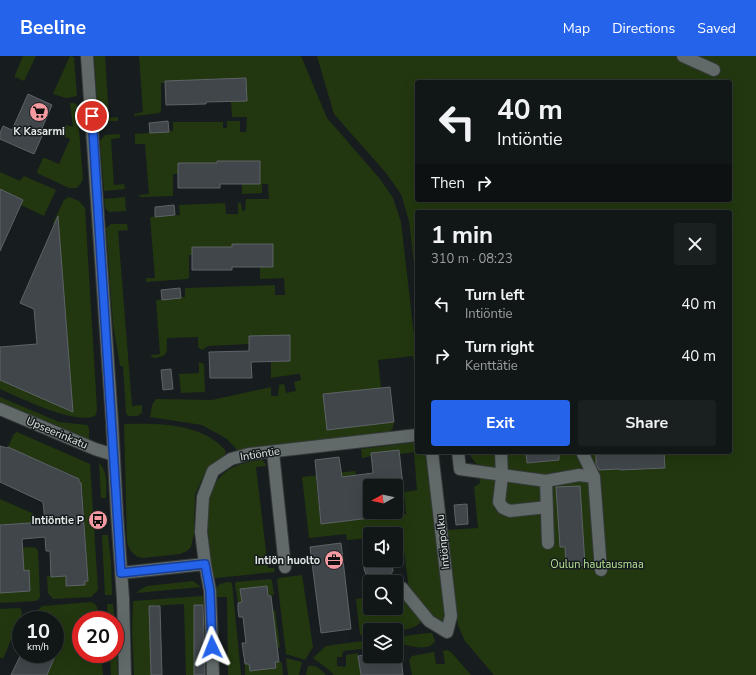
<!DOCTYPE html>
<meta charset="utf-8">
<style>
:root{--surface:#111616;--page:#1a1f1f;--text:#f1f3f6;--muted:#9c9fa1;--line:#303535;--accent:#2563eb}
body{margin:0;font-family:"Nunito Sans",sans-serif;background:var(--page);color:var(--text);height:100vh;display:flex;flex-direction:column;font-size:15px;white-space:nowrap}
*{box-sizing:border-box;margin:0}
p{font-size:13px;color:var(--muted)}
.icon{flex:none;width:22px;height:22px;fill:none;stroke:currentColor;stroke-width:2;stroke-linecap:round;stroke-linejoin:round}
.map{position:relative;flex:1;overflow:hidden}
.details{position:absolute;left:415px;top:154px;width:317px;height:244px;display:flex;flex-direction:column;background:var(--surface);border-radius:4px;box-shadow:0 4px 16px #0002,0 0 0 1px var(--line)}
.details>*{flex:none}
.guide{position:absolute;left:415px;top:24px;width:317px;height:122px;border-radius:4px;box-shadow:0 4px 16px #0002,0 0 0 1px var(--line);background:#111616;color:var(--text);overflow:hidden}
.needle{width:26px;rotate:262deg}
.fabs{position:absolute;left:363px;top:423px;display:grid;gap:8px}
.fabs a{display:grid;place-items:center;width:40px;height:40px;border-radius:4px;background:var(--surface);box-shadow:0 4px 16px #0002,0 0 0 1px var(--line);font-size:20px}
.speed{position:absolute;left:12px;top:555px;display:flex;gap:8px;font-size:20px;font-weight:700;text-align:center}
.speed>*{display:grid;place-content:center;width:52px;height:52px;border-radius:50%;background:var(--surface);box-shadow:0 4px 16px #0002,0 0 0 1px var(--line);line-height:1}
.speed small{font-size:10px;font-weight:400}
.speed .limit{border:6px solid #d22;background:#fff;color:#111}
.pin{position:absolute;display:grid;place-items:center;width:34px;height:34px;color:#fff;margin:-17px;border:2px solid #fff;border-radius:50%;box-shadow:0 1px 4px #0007}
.me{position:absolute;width:44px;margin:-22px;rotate:358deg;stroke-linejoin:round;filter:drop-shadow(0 0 3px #0008)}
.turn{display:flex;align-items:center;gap:14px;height:84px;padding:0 16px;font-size:18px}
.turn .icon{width:52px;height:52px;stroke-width:2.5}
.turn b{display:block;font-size:28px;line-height:34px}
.then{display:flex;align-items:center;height:38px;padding:0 16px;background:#0003;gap:8px;font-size:15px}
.round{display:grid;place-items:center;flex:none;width:42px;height:42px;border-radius:4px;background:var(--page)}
.headline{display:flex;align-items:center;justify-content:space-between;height:68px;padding:0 16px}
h1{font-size:24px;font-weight:700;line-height:30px}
.primary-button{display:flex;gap:8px;margin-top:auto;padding:8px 16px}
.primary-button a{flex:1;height:46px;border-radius:4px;background:var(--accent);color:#fff;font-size:16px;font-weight:700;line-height:46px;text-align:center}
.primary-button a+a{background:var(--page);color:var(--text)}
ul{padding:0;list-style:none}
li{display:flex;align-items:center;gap:12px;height:52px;padding:0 16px}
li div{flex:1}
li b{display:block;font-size:15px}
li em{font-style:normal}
header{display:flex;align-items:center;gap:24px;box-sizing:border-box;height:56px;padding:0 20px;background:var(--accent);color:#fff}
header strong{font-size:19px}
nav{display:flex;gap:22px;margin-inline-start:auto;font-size:14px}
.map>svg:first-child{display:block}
.green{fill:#22370f;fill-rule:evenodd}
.building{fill:#40464a;stroke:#5d6367}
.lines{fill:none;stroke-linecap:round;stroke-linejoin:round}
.minor-casing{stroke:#343939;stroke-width:14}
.minor{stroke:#616969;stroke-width:12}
.route-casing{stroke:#184099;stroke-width:10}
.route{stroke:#2563eb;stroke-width:7}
.labels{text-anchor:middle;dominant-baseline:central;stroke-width:3;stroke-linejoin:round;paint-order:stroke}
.poi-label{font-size:11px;font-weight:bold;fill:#e3e7e7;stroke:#171d1e;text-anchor:end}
.street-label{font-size:11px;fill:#e3e7e7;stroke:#171d1e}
.park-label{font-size:11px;fill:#b5e092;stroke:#171d1e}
</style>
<header>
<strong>Beeline</strong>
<nav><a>Map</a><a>Directions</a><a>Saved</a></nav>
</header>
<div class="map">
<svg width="756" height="619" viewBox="0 0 756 619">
<rect width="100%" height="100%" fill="#171d1e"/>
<path class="green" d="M23 0H36L24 25 15 21V19Z
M70 0 74 1 77 40 66 42 53 38Z
M94 0H105L109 62 118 61V65C110 65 103 67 98 59Z
M139 0H301L327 62 380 123 393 142 401 166 417 305V334L413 300 378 304 381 332 327 374 394 366 393 372 388 377 238 395 227 383 202 369 150 361 152 349 156 343 212 344 271 331V340H278L279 329 284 328 286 337 296 335 294 326 301 324 300 318H297L271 322V306L290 305V280H249V288L208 290 202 294 198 291V281L167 282C166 296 170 300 154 302L151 300V299L160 298 156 244 185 241V232L275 229V239H285L284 222 260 223V211H273V188H233L232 191H192V199H189V222L187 223 146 226V222H155L150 161 180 159 179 149 225 147 226 158H238V147H241L242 154 245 155 246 143H269L268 128H262V137L242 138V128H260V105H217V107H178V118H173V140L140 141 139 139 149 138 145 88H135V78L173 75V66H223V72H227V65H240V76H246L247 61H232L231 45H247L246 22 206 23V24L161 27V55L159 57 134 60V58L143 56Z
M317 0H756V619H494L465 585 458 569 447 474 478 472 474 431 480 427 478 410 471 401 470 396H730V156H417V233L409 165 401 138 386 117 334 58ZM417 26H730V144H417Z
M70 47H75L77 49 83 123 79 130 76 132H69L37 117V116L43 102H45L59 108 70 83 61 79 66 69 73 71Z
M120 78V82L111 83 114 129 124 128 125 133 104 135 100 85 105 79Z
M0 116 20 125 24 120 56 134 44 160 21 149 23 144 0 133Z
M69 141 79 145 85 152 97 353 96 359C78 371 19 341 0 333V324L72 355 58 161 54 169 53 167 64 144Z
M125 141 126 155 109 156 105 152 104 143Z
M111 168H127L128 174 118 175 132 350 142 349V357L137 360H128L126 357 123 310H120L113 268 106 172Z
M199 306 204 308 205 336 181 337 179 318 199 317Z
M0 341 59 366 87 369 89 372V383H85L69 378 0 347Z
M124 368C158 367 203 367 226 395L224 401 210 411 201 425 195 439 194 477 191 491 187 495 180 498 143 502C134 501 129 494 127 486Z
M17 376 90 408 98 534 91 541 53 543 48 537 47 520H66L67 530 85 529V525H88L82 432H79L74 420 8 391 14 378Z
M417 386V396H428L446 564 442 567 439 568 409 534 402 478H370V482L347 484 346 478 309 482 302 421 355 415 356 420 316 424 321 468 406 458 404 436 417 434 414 396 400 398 399 394 362 402 361 393Z
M262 404 265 407 266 410 256 411 268 512H274L275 516 215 522 213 519C208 469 191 410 262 404Z
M99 407C109 417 106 430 106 442H101Z
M0 443 32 457 34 459 36 471 32 467 0 469Z
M102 479H108L111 506 112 539H105Z
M27 491 36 492 38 495 40 541 38 544 35 545 0 547V537L29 514 24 515 0 493Z
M302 519 313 591 305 604 286 598 277 523 279 522Z
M270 523 272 525 274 539 268 540 240 533 242 546 238 547 235 528 236 526Z
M193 525 201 531 136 537 141 533 147 530Z
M228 526 232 527 241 619H228L227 541H217L216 532 220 528Z
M396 538H398L420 562 421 566C409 578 386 574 370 574V578L360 579 356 543 370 541V552H396Z
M202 540 205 542V549L194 550V619H186L184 548 149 550 151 619H134L132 575 133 545Z
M91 546C99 548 98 557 99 564H81V598H101L103 619H47L63 584 59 582 62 575 55 571V564L37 563 36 564H30L36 556 42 550Z
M107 548H113L115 564H108Z
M19 552 21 553 22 558 3 603 0 601V553Z
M275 554 280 591 274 593 269 555Z
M115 568 118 619H111L110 598H115Z
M429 577H432L435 585C427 598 407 587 396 588V581Z
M370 584V592L343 595 342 601H337V610L346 611V599L358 597 361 619H334L328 613 313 602 326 590Z
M447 594 451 596 471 619H412L409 604 412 600 434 596 436 608H445L443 595Z
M286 602 302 606 299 619H288Z
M275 606H281L282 607 283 619H245V608H249L250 615 276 612Z
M308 610C317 609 320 613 326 619H306Z"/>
<path class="building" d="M246 22 247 45 206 46V48L166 49 165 25Z
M28 38 52 49 39 79 42 80 34 98 0 83V77L3 70 12 74Z
M168 65 169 76 150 77 149 67Z
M217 105H260V128H220V132H178V107H217Z
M0 133 23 144 0 195Z
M174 149 175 159 155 161V151Z
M58 160 73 356 0 324V291L37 288 34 253 20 247Z
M232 188H273V211H232V214H192V191H232Z
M180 232 181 242 162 244 161 234Z
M290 279V305L251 306 252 322H210L209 296 249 295V280Z
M171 313 173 333 163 334 161 314Z
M390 331 394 366 327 374 323 338Z
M0 390 7 392 8 391 79 423V426L81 427 88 525H85V529L66 530V520L51 521 50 495H46L45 481 22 483 24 515 29 514 30 535 0 537V469L45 466 43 446 0 426Z
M399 394 403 430H370V462L321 468 315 404 339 401 342 421 373 417 371 397Z
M526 396H559V404L527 407Z
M596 396H664L665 412 620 414 619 413 599 414 596 409Z
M580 430 585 509 566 511 565 491H560L556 431Z
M467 448 468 468 456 469 454 449Z
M341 487 351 573 321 577 310 491Z
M364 504H392L393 515 390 519 383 524H374L366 518 364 513Z
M267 530 268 540H271L279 606H275L276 612 250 615 249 608H245L242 587H246L243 561H239L238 554V547L242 546 240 533Z
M194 549H203L205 619H194Z
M149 550H160L162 619H151Z
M21 598H56L47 619H11Z
M370 598V600H401L403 619H361L358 600Z"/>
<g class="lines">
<g class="minor-casing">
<path id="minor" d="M87 0 112 365 117 458 123 542 125 619
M683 0 714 14
M0 353 95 393 114 399
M273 396 285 511
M458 396 460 413 546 425 579 419 594 421 601 514
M501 396 502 420 499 446 503 452 510 455 547 451
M582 396 594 421
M546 425 548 487
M205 508 210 535 213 619
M121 517 205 508 201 476 203 441 213 415 231 403 249 398 417 379
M402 532 429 565 447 576 451 560 432 396"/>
</g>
<use href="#minor" class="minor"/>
</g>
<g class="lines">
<g class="route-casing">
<path id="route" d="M92 60 121 517 205 508 210 535 212 591"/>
</g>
<use href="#route" class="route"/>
</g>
<defs>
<g id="supermarket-disc" transform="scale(1)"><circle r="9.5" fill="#f49aa0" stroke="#171d1e"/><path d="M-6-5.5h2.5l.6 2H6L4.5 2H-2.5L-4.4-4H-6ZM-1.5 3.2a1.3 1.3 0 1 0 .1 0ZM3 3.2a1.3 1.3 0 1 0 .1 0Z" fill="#111"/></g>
<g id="bus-disc" transform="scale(1)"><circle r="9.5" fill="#f49aa0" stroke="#171d1e"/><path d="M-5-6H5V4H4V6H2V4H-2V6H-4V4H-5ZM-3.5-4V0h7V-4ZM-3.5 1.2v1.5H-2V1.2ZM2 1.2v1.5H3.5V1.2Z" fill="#111"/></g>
<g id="office-disc" transform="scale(1)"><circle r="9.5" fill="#f49aa0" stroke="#171d1e"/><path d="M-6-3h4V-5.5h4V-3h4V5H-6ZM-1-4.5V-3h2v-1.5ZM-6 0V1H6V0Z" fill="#111"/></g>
</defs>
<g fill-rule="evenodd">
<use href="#supermarket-disc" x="39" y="56"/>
<use href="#bus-disc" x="98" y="464"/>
<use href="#office-disc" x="334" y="504"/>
</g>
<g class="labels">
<g class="poi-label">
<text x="39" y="75" text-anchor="middle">K Kasarmi</text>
<text x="84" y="464">Intiöntie P</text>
<text x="320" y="504">Intiön huolto</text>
</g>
<g class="street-label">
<text transform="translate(57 377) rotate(23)">Upseerinkatu</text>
<text transform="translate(260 398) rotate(-9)">Intiöntie</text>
<text transform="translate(443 486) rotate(-96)">Intiönpolku</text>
</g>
<g class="park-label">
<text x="597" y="508">Oulun hautausmaa</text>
</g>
</g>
</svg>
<div class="fabs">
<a><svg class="needle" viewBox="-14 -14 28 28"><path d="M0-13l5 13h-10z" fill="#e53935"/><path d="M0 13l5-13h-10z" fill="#9c9fa1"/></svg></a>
<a><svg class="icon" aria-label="sound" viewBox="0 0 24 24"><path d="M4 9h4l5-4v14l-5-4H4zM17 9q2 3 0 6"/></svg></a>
<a><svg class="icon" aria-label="search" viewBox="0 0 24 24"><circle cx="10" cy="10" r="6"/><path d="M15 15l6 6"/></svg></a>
<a><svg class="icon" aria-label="layers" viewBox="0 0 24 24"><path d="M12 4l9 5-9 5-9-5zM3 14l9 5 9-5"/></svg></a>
</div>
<div class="speed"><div>10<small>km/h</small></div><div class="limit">20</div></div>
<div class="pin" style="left:92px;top:60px;background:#d93025"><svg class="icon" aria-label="arrive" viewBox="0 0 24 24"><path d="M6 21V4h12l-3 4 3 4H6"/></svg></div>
<svg class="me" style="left:212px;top:591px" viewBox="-20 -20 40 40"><path d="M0-17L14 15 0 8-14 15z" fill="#2563eb" stroke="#fff" stroke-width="4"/></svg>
<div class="guide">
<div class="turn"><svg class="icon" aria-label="left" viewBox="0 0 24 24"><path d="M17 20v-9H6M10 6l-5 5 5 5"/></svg><div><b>40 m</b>Intiöntie</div></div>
<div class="then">Then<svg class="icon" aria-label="right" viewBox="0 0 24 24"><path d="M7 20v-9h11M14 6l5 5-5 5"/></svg></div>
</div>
<section class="details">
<div class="headline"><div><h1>1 min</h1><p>310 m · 08:23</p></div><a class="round"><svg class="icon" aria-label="close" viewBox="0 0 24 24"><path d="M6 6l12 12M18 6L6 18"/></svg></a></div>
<ul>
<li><svg class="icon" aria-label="left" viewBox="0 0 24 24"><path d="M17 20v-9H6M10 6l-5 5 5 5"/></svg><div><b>Turn left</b><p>Intiöntie</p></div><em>40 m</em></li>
<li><svg class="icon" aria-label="right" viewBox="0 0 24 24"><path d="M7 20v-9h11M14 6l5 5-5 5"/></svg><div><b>Turn right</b><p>Kenttätie</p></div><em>40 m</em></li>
</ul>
<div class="primary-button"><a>Exit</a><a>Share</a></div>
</section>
</div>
